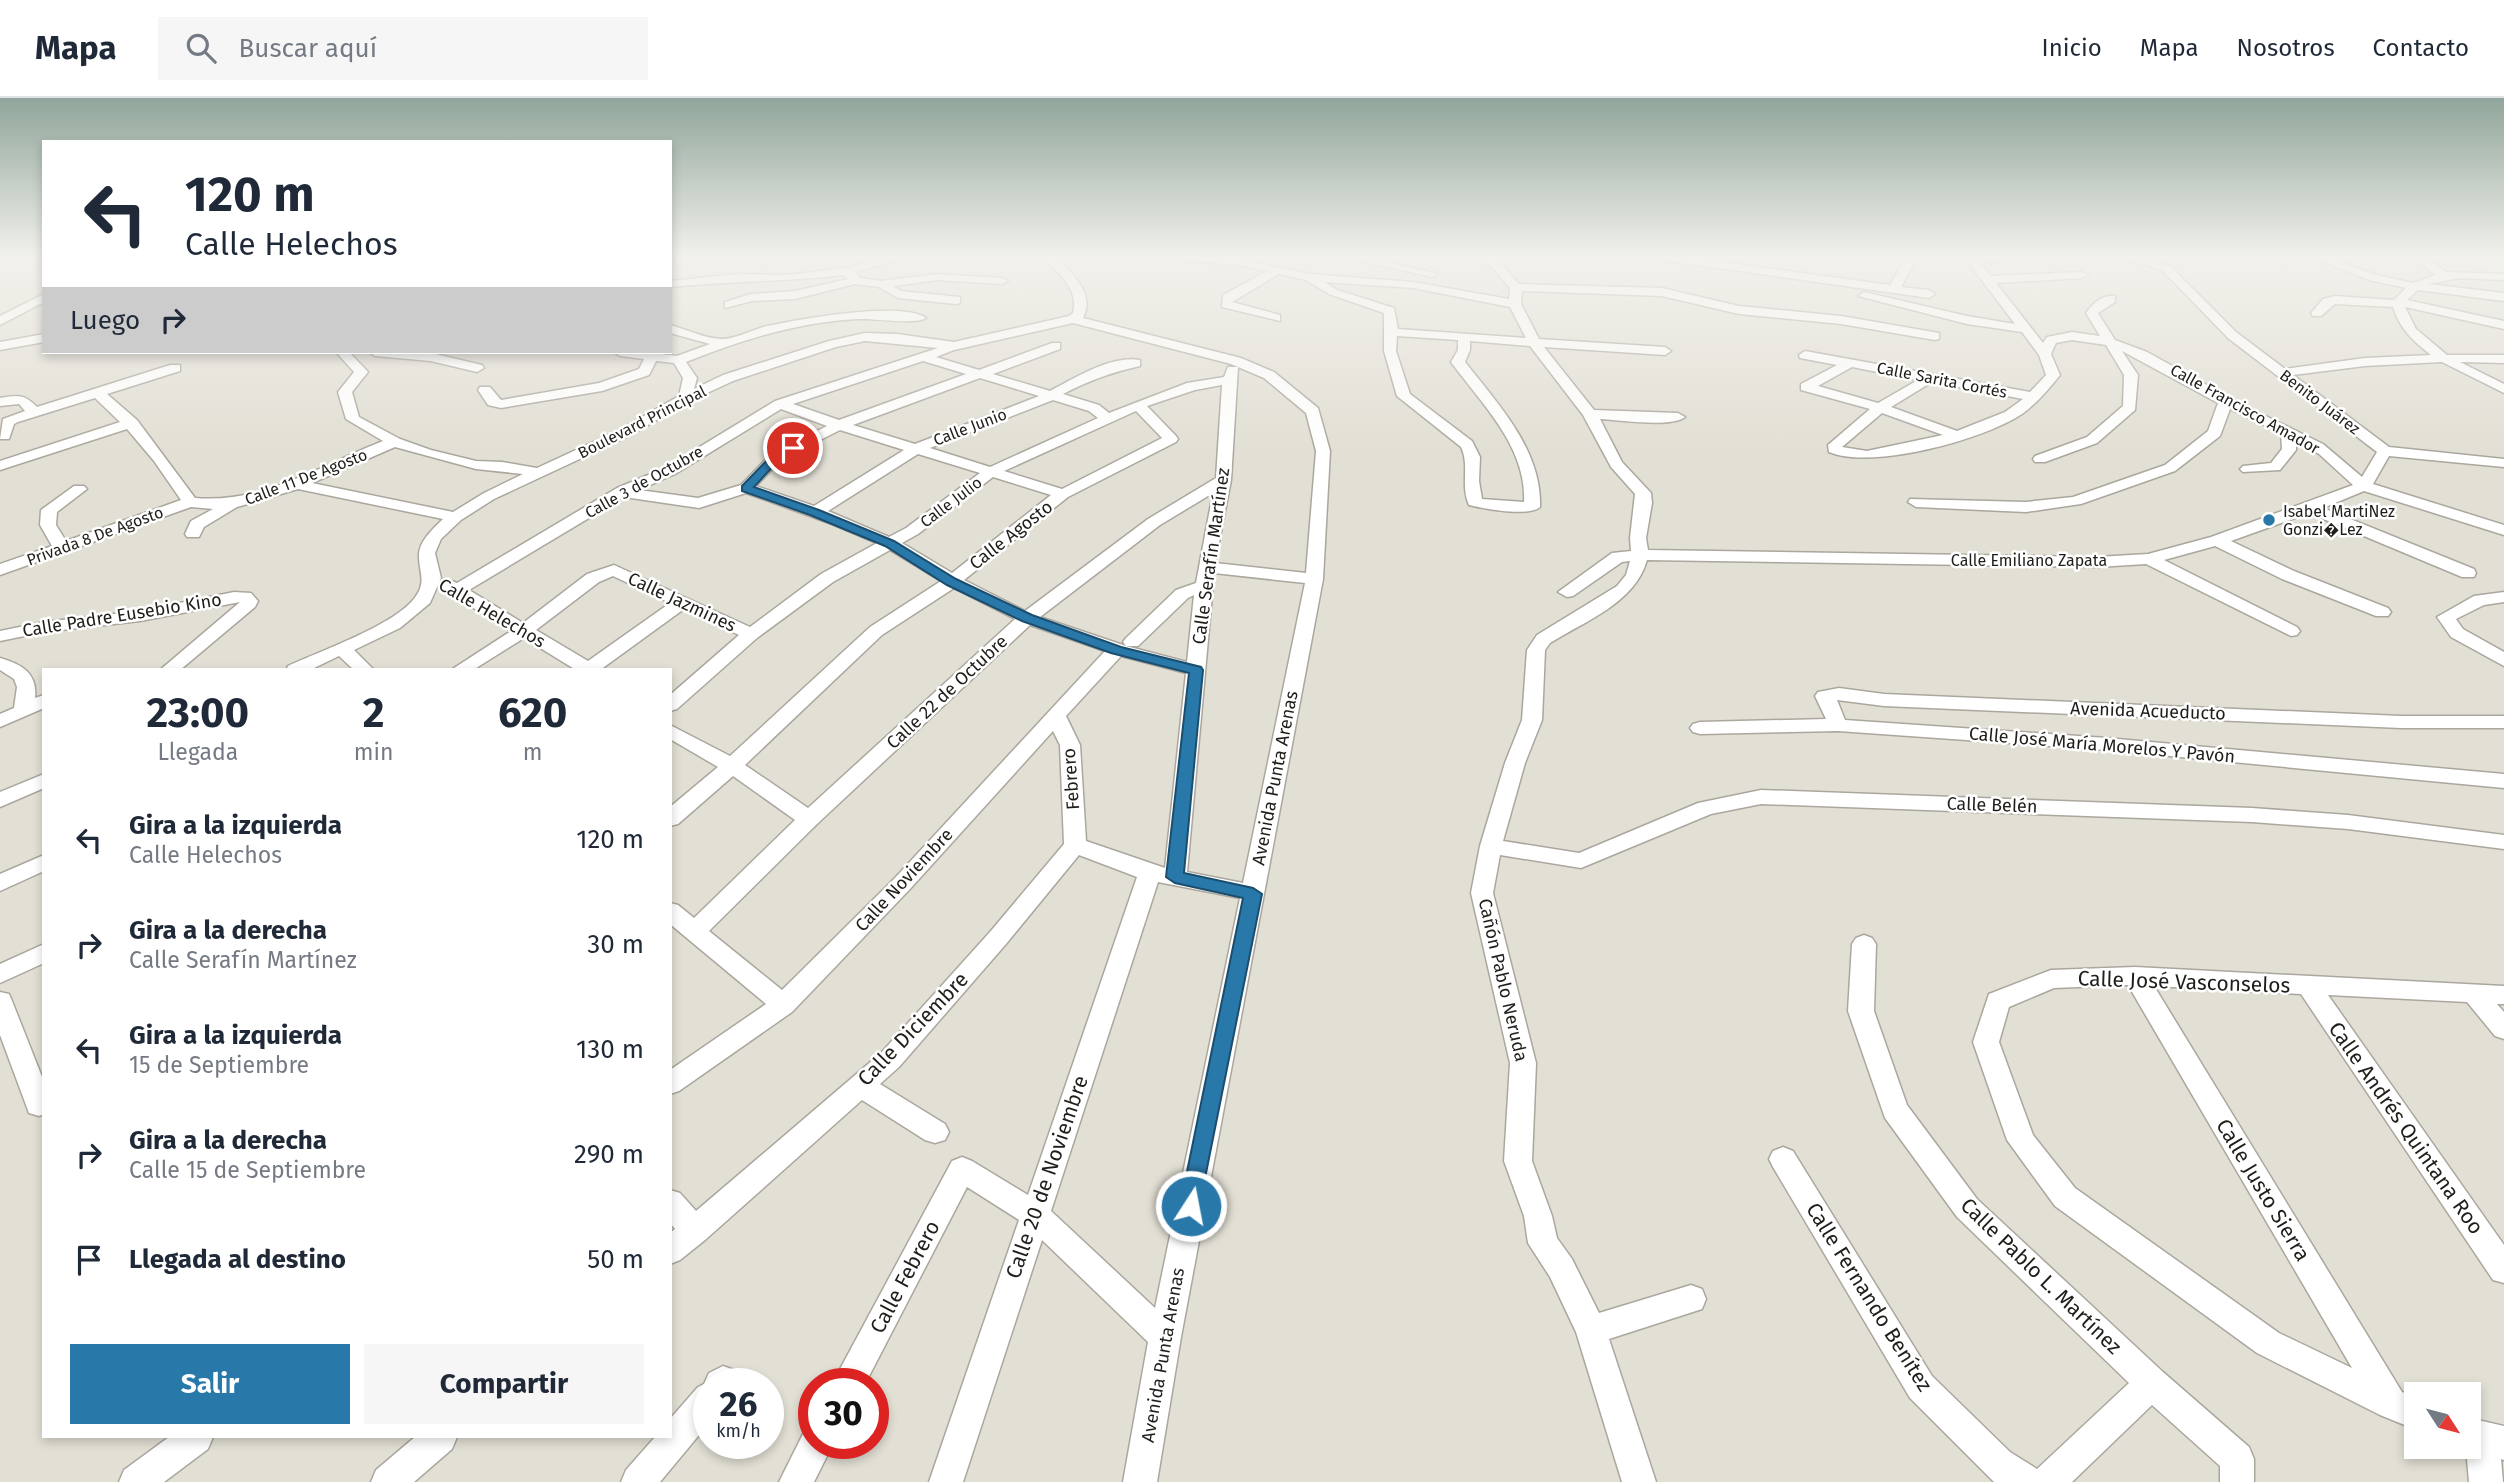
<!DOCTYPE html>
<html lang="es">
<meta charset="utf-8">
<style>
:root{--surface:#fff;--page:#f6f6f7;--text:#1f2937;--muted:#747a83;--line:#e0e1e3;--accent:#2978aa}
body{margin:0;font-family:"Fira Sans",sans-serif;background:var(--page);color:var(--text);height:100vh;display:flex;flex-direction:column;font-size:26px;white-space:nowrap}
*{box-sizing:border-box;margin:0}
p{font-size:23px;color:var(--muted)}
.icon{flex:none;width:38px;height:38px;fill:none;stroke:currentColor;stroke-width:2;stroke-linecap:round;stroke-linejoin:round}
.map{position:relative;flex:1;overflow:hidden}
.drawer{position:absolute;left:42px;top:570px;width:630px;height:770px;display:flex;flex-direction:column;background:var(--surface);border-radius:0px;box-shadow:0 4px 10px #0003}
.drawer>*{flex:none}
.hud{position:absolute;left:42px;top:42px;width:630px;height:214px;border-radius:0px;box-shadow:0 4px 10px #0003;background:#fff;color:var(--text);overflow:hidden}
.needle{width:46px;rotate:126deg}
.fabs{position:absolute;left:2404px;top:1284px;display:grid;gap:14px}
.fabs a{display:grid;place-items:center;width:77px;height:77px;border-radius:0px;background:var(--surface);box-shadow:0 4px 10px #0003;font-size:35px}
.speed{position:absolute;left:693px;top:1270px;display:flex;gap:14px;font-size:35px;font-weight:700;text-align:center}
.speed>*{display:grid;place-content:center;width:91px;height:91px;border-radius:50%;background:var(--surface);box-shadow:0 4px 10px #0003;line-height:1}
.speed small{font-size:18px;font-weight:400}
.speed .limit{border:10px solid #d22;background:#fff;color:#111}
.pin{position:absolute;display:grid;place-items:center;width:60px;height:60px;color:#fff;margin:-30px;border:4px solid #fff;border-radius:50%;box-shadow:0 2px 7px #0007}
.me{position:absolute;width:77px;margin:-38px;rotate:11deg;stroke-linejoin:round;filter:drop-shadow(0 0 5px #0008)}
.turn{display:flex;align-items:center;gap:24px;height:147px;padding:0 28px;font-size:32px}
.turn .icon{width:91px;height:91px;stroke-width:2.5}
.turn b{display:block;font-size:49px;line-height:60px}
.then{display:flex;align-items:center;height:66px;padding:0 28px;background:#0003;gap:14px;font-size:26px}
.eta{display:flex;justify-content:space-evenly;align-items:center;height:119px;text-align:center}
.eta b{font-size:42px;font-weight:700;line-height:49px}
.button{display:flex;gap:14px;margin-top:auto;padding:14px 28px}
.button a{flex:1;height:80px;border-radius:0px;background:var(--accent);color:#fff;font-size:28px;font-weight:700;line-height:80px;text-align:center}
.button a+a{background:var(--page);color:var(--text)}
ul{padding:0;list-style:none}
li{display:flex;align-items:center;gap:21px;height:105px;padding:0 28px}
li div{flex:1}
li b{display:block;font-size:26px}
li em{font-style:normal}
header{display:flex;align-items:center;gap:42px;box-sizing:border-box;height:98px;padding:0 35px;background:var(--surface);border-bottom:2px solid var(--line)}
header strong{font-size:33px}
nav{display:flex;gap:38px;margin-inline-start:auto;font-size:24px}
.search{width:490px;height:63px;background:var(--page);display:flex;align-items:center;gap:18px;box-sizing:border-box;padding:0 24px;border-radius:0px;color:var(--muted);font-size:26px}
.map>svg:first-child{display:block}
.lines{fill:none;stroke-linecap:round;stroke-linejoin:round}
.minor-casing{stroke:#aba79e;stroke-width:3}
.minor{fill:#fff;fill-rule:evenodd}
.route{fill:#2978aa;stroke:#1b4e6e;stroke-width:2}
.poi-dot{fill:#2978aa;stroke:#fff;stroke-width:2.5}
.labels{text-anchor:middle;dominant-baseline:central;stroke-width:5;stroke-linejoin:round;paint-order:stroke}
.far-street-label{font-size:16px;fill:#1f1e1a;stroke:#fff}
.far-poi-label{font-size:16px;fill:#1f1e1a;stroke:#fff;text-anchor:start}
.street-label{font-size:18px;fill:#1f1e1a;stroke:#fff}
.near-street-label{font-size:21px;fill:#1f1e1a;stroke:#fff}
</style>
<header>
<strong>Mapa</strong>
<div class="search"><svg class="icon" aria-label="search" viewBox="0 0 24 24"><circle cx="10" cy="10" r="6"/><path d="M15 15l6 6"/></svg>Buscar aquí</div>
<nav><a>Inicio</a><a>Mapa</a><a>Nosotros</a><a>Contacto</a></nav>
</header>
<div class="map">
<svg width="2504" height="1384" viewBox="0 0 2504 1384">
<rect width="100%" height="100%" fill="#e2dfd4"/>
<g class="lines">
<g class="minor-casing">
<path id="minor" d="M891 158H909L855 174 860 180 881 183 937 176 1002 180 1008 183 1002 186 937 182 893 188 901 193 960 199V205L956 206 898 200 879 189 855 186 795 201 752 203 725 210V204L751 196 795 193 848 181 844 177C786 184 728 183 670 189V183L738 176 787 177 847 170Z
M1042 158H1054C1070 173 1096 195 1083 220L1241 260 1274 274 1318 310 1330 353 1323 481 1181 1239 1157 1384H1123L1148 1244 1042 1142 963 1384H929L1019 1122 967 1089 865 1286H832L952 1063 962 1059 972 1063 1028 1097 1137 779 1079 757 1006 846 899 969 880 986 945 1026 949 1034 945 1042 935 1045 925 1042 862 1002 705 1142 680 1162 670 1166V1135L675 1131 670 1125V1092L680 1095 696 1113 881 955 990 834 1064 746 1060 647 1053 633 910 791 792 914 679 993 670 996V972L766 906 670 826V805L678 807 694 820 795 722 733 678 678 726 670 728V709L718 669 670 641V627L730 658 870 529 941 483 890 452 833 484 757 540 677 611 670 613V597L739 537 684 511 600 572H576L524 540 473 572H451L511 533 441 490 438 486 441 482 447 481 457 485 617 390 665 370 775 303 938 250 865 243 836 249 733 283 690 303 629 338 494 401 461 422 441 441 435 455 441 480 430 505 400 530 354 552 374 572H354L339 558 310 572H286L288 568C320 553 398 526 416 498 427 483 418 472 419 456 420 442 434 430 443 421L298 391 237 409 204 429 199 439H187L185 436 191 423 213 411 191 409 0 477V466L52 448 40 427 41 412 74 388H84L87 391 57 414 56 427 66 443 181 402 154 363 127 331 0 372V363L120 324 95 300 18 324 14 326 9 341H0L3 321 25 313 19 306 0 308V300C18 297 24 296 37 309L170 267H180V273L107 296 137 322 195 400C262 406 322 367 383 343L346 321 338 294 354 274 336 254H349L368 274 352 294 359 319 400 341 431 352 476 363 502 364 537 370 619 332 679 298 683 280 674 265 656 263 649 277 602 293 501 310 488 307 478 292 480 289H490L501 302 599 285 639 271 644 261 620 258 614 254H646L677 258 710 246 670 235V227C686 231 706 241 722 241 734 241 751 233 763 229 793 222 903 202 926 220 917 227 872 220 858 221 798 224 741 242 686 264L697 280 694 291 723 277 829 243 865 235 897 236 954 244 1069 218 1073 215C1079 189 1058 176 1042 158ZM1073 225 1231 266 1264 280 1306 315 1316 353 1306 475 1215 465 1231 382 1238 269H1228L1224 279 1187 285 1109 315 1099 307 1063 296C1088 283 1112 274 1140 268V262C1111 257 1075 280 1050 293L993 276 1060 251V245H1052L979 272 936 259 954 252ZM923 263 966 276 839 322 793 306ZM980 280 1039 298 915 346 853 327ZM1222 287 1216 380 1148 421 1025 513 964 482 1068 399 1176 344 1178 341 1176 338 1147 308 1195 292ZM1053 302 1089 313 1098 320 990 369 930 350ZM781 311 827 328 771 356 741 387 698 400 639 392 675 376ZM1136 313 1162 340 1062 391 1004 373ZM840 332 904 352 814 408 756 388 781 362ZM395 349 476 371 523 376 484 395 453 414 312 385ZM918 356 980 375 906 430 889 439 828 413ZM993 379 1051 397 952 475 902 445 918 436ZM746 395 832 426 877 445 821 476 750 529 614 467 587 476 523 525 469 492 624 399 699 410ZM1213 395 1196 485 1176 492 1126 540 1123 544 1126 548 1040 519 1160 427ZM1214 475 1305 485 1243 785 1187 774ZM613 478 670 505 588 563 536 532 599 484ZM954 490 1015 521 808 710 745 667 882 537ZM1194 497 1187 564 1126 548H1138L1188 500ZM1030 527 1105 553 894 781 782 892 709 833 817 726ZM1121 558 1186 575 1165 770 1086 743 1080 647 1066 618ZM1158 784 1240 800 1155 1210 1051 1113Z
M1185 158 1238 161 1310 176 1413 184 1509 201 1510 190 1482 158H1494L1519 186 1662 190 1739 208 1841 218 1939 235V241L1935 242 1841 226 1739 216 1662 198 1522 193 1521 206 1539 241 1665 249 1671 253 1665 257 1544 249 1594 312 1678 315 1685 319C1671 330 1619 322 1600 321L1622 364 1651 395 1652 405 1646 440 1648 452 2097 459 2148 456 2211 439 2353 387 2319 356 2296 343V352L2280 372 2243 374 2240 371 2243 368 2271 365 2282 351 2281 335 2230 311 2220 338 2175 373 2081 406 2026 414 1916 409 1908 404 1910 401 2026 404 2073 399 2165 367 2208 333 2218 305 2122 253 2138 277 2135 312 2097 345 2045 364H2035L2033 361 2035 358 2087 339 2123 308 2124 277 2106 247 2072 242 2056 245 2051 256 2060 277C2049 291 2036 306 2022 316 1983 342 1872 372 1829 354L1828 347 1870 311 1801 292V286L1837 267 1800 260 1799 257 1805 253 2030 294 2046 277 2039 257 2022 234 1967 226 1858 198 1864 194 1967 218 2015 226 1968 164 1976 158H2010L2005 161 1980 165 1991 178 2082 174 2088 177 2082 180 1996 185 2043 245 2047 239 2072 234 2100 238 2086 215C2092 206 2103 196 2115 198V204L2098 215 2115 242 2147 254 2243 307 2323 346 2362 379 2377 354 2228 240 2162 172 2119 158H2135L2170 168 2236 234 2285 271 2365 260 2431 257C2414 244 2399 230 2393 209L2335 206 2321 218H2313L2311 215 2323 201 2335 198 2394 202 2406 190 2369 182 2309 158H2324L2376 177 2413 185 2435 177 2412 158H2424L2446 174 2504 176V182L2460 180 2428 186 2504 195V203L2418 192 2407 202 2504 223V231L2405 209 2416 231 2447 257H2504V265L2460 264 2504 286V295L2442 264 2365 268 2293 277 2389 349 2504 361V369L2389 358 2373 386 2504 427V437L2364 393 2323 410 2474 471 2476 475 2474 479H2462L2309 415 2231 443 2294 473 2388 510 2391 514 2388 518H2376L2282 481 2215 448 2164 462 2297 529 2300 533 2297 537 2291 538 2146 466 2097 469 1647 462C1635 505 1585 523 1550 545L1545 552 1542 622 1525 665 1503 743 1579 755 1698 705 1761 692 2252 710 2348 717 2504 737V751L2348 731 2252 724 1761 706 1711 716 1581 770 1500 757 1493 795 1536 965 1532 1063 1552 1118 1557 1140 1572 1161 1599 1215 1691 1187 1702 1191 1706 1201 1702 1211 1609 1241 1656 1384H1622L1576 1234 1550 1179 1528 1145 1524 1118 1504 1063 1510 965 1471 795 1480 748 1505 665 1522 622 1527 552 1537 537 1617 488 1626 477 1630 463 1622 464 1573 498 1567 499 1558 494 1612 455 1631 453 1630 440 1635 396 1611 369 1583 317 1530 248 1470 243V252L1465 264C1498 306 1542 352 1540 409 1529 419 1485 411 1469 407 1460 388 1470 367 1461 349L1397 298 1384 253V215L1329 196 1306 182 1279 176 1232 204 1280 217V223L1222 209 1223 197 1267 173 1238 167 1189 163 1185 162ZM1325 184 1413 190 1510 209 1526 240 1398 231 1394 210 1337 192ZM1397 238 1458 242V252L1451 264C1481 305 1527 349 1524 404L1482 401 1479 383 1480 359 1472 343 1410 296 1396 253ZM1852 269 1918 282 1878 305 1818 288ZM1932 284 2023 301 2005 314 1957 333 1891 309ZM1882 315 1943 337 1867 353 1842 349Z
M1340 158H1361L1438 176 1432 179Z
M1657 158H1677L1890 187 1903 165 1907 164 1913 167 1901 189 1929 192 1935 196 1929 200 1662 162Z
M44 196V204L0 227V218Z
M44 236V244L0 252V244Z
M369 254 431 255 482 267 484 270 477 274 431 263 375 258Z
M234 494 251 495 258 503 255 509 180 572H160L240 504 140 523 44 534 0 543V533L44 524 140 513Z
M2504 494V504L2484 507 2456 521 2463 531 2504 554V568L2451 539 2437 519 2474 498Z
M0 560C21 566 38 575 35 600L44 597V610L0 629V616L14 610 17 589 14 581 0 572Z
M1839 590 1884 596 2401 618H2504V630H2401L1884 608 1837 602 1845 622 2107 640 2504 676V690L2107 652 1838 633 1700 636 1693 634 1690 630 1693 626 1700 624 1826 621 1815 598 1818 594Z
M44 676V690L0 709V694Z
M44 757V773L0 793V776Z
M1864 837 1872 840 1876 846 1874 913 1907 1007 1977 1101 2163 1274 2249 1349 2254 1361V1384H2220V1368L2152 1307 2072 1384H1994L1910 1300 1773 1069 1769 1061 1773 1053 1783 1049 1793 1053 1932 1278 2010 1354 2037 1371 2129 1285 1957 1119 1885 1020 1848 913 1852 846 1856 840Z
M44 846V865L0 885V866Z
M2135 869 2504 888V906H2497L2504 914V941L2495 938 2467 904 2328 897 2504 1147V1185L2493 1182 2301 896 2154 888 2402 1294 2417 1300V1332L2380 1317 2257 1255 2055 1108 2007 1042 1973 944 1989 896 2051 872ZM2128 887 2352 1270 2279 1235 2075 1090 2033 1037 1999 944 2009 909 2054 890Z
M0 894 9 896 12 903 44 984V1016L39 1018 29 1015 0 937Z
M723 1268 734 1272 739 1283 738 1286H709V1325L660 1384H621L626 1372 655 1339H670V1321L698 1289 704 1286 709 1275Z
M2469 1320 2504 1328V1362L2501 1361 2503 1384H2469L2466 1350 2463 1349H2469Z
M814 1330V1346H833L814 1384H779L804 1334Z
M169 1339H213L208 1351 164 1384H119L124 1372Z
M415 1339H457L452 1351 414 1384H371L376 1372Z"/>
</g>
<use href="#minor" class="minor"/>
</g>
<linearGradient id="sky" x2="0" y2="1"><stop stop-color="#90a59b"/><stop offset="0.45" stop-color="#f2f1ec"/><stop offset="1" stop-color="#f2f1ec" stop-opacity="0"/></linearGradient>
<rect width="2504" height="352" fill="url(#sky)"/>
<path class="route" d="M789 348 799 350 780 361 754 389 819 412 894 443 956 481 1032 517 1121 549 1201 569 1203 572 1184 775 1253 790 1262 796 1198 1115 1191 1118 1183 1115 1180 1108 1243 800 1175 785 1166 779 1189 575 1111 555 1022 523 947 487 885 448 810 417 742 393V388L772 357Z"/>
<circle class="poi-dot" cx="2269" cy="422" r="7"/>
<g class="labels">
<g class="far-street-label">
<text transform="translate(1942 282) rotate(11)">Calle Sarita Cortés</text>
<text transform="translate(2320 304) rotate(37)">Benito Juárez</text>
<text transform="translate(2245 311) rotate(29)">Calle Francisco Amador</text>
<text transform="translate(642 324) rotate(-27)">Boulevard Principal</text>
<text transform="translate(970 329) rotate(-21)">Calle Junio</text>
<text transform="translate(306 379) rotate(-21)">Calle 11 De Agosto</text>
<text transform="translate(644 384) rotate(-29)">Calle 3 de Octubre</text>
<text transform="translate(951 404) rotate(-37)">Calle Julio</text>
<text transform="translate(95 438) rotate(-20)">Privada 8 De Agosto</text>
<text x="2029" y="462">Calle Emiliano Zapata</text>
</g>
<g class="far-poi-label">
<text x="2283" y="413">Isabel MartiNez<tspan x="2283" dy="18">Gonzi�Lez</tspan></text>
</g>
<g class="street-label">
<text transform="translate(1011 437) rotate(-38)">Calle Agosto</text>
<text transform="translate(1211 458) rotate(-82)">Calle Serafín Martínez</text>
<text transform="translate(682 504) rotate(25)">Calle Jazmines</text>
<text transform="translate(492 515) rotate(30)">Calle Helechos</text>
<text transform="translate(122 517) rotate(-9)">Calle Padre Eusebio Kino</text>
<text transform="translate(947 594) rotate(-43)">Calle 22 de Octubre</text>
<text transform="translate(2148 613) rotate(2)">Avenida Acueducto</text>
<text transform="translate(2102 647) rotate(5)">Calle José María Morelos Y Pavón</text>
<text transform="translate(1275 680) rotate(-79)">Avenida Punta Arenas</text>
<text transform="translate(1071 681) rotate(-94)">Febrero</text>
<text transform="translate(1992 707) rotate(2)">Calle Belén</text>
<text transform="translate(904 782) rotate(-47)">Calle Noviembre</text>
<text transform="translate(1503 882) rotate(77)">Cañón Pablo Neruda</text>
<text transform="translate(1163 1257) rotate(-80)">Avenida Punta Arenas</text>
</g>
<g class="near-street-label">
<text transform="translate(2184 884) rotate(2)">Calle José Vasconselos</text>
<text transform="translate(913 931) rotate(-46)">Calle Diciembre</text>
<text transform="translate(2406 1030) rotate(55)">Calle Andrés Quintana Roo</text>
<text transform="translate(1047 1079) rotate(-71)">Calle 20 de Noviembre</text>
<text transform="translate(2263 1092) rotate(59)">Calle Justo Sierra</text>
<text transform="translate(2041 1178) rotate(44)">Calle Pablo L. Martínez</text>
<text transform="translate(905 1179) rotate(-62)">Calle Febrero</text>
<text transform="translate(1869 1199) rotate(58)">Calle Fernando Benítez</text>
</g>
</g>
</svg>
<div class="fabs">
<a><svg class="needle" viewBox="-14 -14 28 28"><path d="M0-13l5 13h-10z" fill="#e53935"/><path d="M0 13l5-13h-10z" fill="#747a83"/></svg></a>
</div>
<div class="speed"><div>26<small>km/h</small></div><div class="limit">30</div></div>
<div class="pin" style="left:793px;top:350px;background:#d93025"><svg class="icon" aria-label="arrive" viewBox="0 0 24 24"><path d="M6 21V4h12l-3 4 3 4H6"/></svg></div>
<svg class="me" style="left:1191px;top:1108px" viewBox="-20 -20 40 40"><circle r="17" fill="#2978aa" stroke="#fff" stroke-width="3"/><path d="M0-11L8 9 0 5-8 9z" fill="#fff"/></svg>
<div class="hud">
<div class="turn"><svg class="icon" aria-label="left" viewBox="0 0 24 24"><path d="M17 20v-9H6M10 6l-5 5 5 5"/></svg><div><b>120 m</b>Calle Helechos</div></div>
<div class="then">Luego<svg class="icon" aria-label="right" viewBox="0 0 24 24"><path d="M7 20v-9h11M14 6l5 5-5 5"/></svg></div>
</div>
<section class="drawer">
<div class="eta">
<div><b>23:00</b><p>Llegada</p></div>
<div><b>2</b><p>min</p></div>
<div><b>620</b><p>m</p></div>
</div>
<ul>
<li><svg class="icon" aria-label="left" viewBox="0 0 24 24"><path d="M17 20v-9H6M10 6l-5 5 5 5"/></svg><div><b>Gira a la izquierda</b><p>Calle Helechos</p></div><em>120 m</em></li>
<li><svg class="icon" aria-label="right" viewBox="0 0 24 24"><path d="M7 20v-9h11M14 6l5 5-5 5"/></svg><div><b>Gira a la derecha</b><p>Calle Serafín Martínez</p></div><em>30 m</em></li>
<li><svg class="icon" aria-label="left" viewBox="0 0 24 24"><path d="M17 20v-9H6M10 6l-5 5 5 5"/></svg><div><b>Gira a la izquierda</b><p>15 de Septiembre</p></div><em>130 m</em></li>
<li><svg class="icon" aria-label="right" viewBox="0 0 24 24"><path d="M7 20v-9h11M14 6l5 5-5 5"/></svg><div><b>Gira a la derecha</b><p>Calle 15 de Septiembre</p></div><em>290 m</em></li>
<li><svg class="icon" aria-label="arrive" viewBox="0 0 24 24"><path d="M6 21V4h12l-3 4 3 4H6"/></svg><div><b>Llegada al destino</b></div><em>50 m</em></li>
</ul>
<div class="button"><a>Salir</a><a>Compartir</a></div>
</section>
</div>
